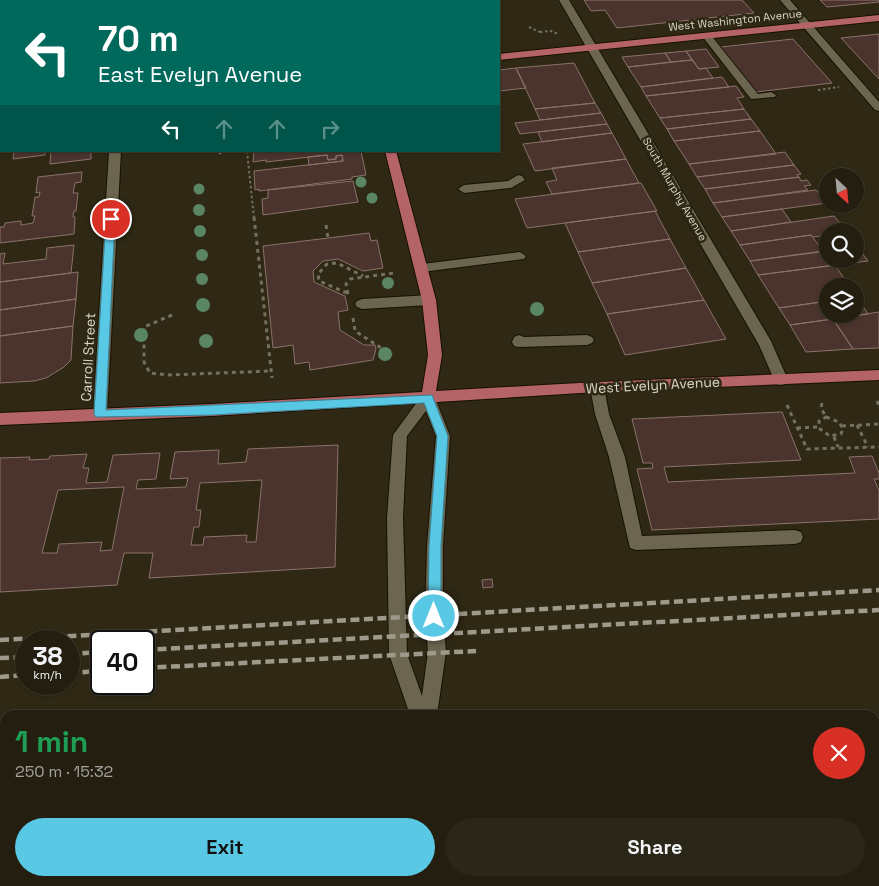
<!DOCTYPE html>
<meta charset="utf-8">
<style>
:root{--surface:#231e0f;--page:#2b2718;--text:#f1f3f6;--muted:#a3a29e;--line:#403c2f;--accent:#59c8e4}
body{margin:0;font-family:"Space Grotesk",sans-serif;background:var(--page);color:var(--text);height:100vh;display:flex;flex-direction:column;font-size:19px;white-space:nowrap}
*{box-sizing:border-box;margin:0}
p{font-size:16px;color:var(--muted)}
.icon{flex:none;width:28px;height:28px;fill:none;stroke:currentColor;stroke-width:2;stroke-linecap:round;stroke-linejoin:round}
.map{position:relative;flex:1;overflow:hidden}
.sheet{position:absolute;left:0px;top:710px;width:880px;height:176px;display:flex;flex-direction:column;background:var(--surface);border-radius:15px 15px 0 0;box-shadow:0 1px 4px #0004,0 0 0 1px var(--line)}
.sheet>*{flex:none}
.guide{position:absolute;left:0px;top:0px;width:500px;height:152px;box-shadow:0 1px 4px #0004,0 0 0 1px var(--line);background:#00695c;color:#fff;overflow:hidden}
.needle{width:32px;rotate:154deg}
.controls{position:absolute;left:819px;top:168px;display:grid;gap:10px}
.controls a{display:grid;place-items:center;width:45px;height:45px;border-radius:50%;background:var(--surface);box-shadow:0 1px 4px #0004,0 0 0 1px var(--line);font-size:25px}
.speed{position:absolute;left:15px;top:630px;display:flex;gap:10px;font-size:25px;font-weight:700;text-align:center}
.speed>*{display:grid;place-content:center;width:65px;height:65px;border-radius:50%;background:var(--surface);box-shadow:0 1px 4px #0004,0 0 0 1px var(--line);line-height:1}
.speed small{font-size:12px;font-weight:400}
.speed .limit{border:2px solid #111;border-radius:8px;background:#fff;color:#111}
.pin{position:absolute;display:grid;place-items:center;width:42px;height:42px;color:#fff;margin:-21px;border:2px solid #fff;border-radius:50%;box-shadow:0 1px 5px #0007}
.me{position:absolute;width:55px;margin:-28px;rotate:0deg;stroke-linejoin:round;filter:drop-shadow(0 0 4px #0008)}
.turn{display:flex;align-items:center;gap:18px;height:105px;padding:0 15px;font-size:22px}
.turn .icon{width:65px;height:65px;stroke-width:2.5}
.turn b{display:block;font-size:35px;line-height:42px}
.lanes{display:flex;align-items:center;height:48px;padding:0 15px;background:#0003;justify-content:center;gap:25px;direction:ltr}
.lanes .off{opacity:.35}
.round{display:grid;place-items:center;flex:none;width:52px;height:52px;border-radius:26px;background:var(--page)}
.head{display:flex;align-items:center;justify-content:space-between;height:85px;padding:0 15px}
h1{font-size:30px;font-weight:700;line-height:38px;color:#1e9e55}
.primary-button{display:flex;gap:10px;margin-top:auto;padding:10px 15px}
.primary-button a{flex:1;height:58px;border-radius:30px;background:var(--accent);color:#111;font-size:20px;font-weight:700;line-height:58px;text-align:center}
.primary-button a+a{background:var(--page);color:var(--text)}
.map>svg:first-child{display:block}
.building{fill:#4a342d;stroke:#8b726a;fill-rule:evenodd}
.lines{fill:none;stroke-linecap:round;stroke-linejoin:round}
.minor-casing{stroke:#171101;stroke-width:2}
.major-casing{stroke:#171101;stroke-width:2}
.path-far1{stroke:#756f5e;stroke-width:2;stroke-dasharray:2.5 2.5;stroke-linecap:butt}
.path{stroke:#756f5e;stroke-width:3;stroke-dasharray:4 4;stroke-linecap:butt}
.minor{fill:#6c654f;fill-rule:evenodd}
.major{fill:#b46366;fill-rule:evenodd}
.rail{stroke:#9e998b;stroke-width:4.5;stroke-dasharray:9 4.5;stroke-linecap:butt}
.tree{fill:#5a8663}
.route{fill:#59c8e4;stroke:#3a8294}
.labels{text-anchor:middle;dominant-baseline:central;stroke-width:5;stroke-linejoin:round;paint-order:stroke}
.far-street-label{font-size:11px;fill:#dad6ca;stroke:#2f2814}
.street-label{font-size:14px;fill:#dad6ca;stroke:#2f2814}
</style>
<div class="map">
<svg width="879" height="886" viewBox="0 0 879 886">
<rect width="100%" height="100%" fill="#2f2814"/>
<path class="building" d="M0 0H97L1 1 0 23Z
M584 0H742L754 13 617 28 605 10 591 11Z
M820 0H879V2L827 7Z
M879 34V79L841 38Z
M793 39 832 83 756 92 721 47Z
M706 49 719 67 699 69 686 51Z
M686 51 692 60 671 62 665 53Z
M665 53 671 62 628 67 622 57Z
M692 60 699 69 706 68 713 78 641 87 628 67Z
M574 63 595 103 535 109 516 68Z
M516 68 526 88 499 91V70Z
M722 77 729 87 646 96 641 87Z
M736 86 744 97 737 98 744 109 660 118 646 96Z
M595 103 601 113 540 120 535 109Z
M744 109 751 119 667 129 660 118Z
M601 113 607 124 520 134 515 123Z
M751 119 760 131 674 141 667 129Z
M607 124 612 133 542 142 538 132Z
M760 131 776 154 689 164 674 141Z
M612 133 626 159 535 171 523 144Z
M14 151H45V155L13 159Z
M91 151V159L50 164 51 151Z
M254 151H361L366 175 352 177V179L259 191V189L255 190 254 171 343 161 342 155 336 156V159L328 160 327 155 266 162V160L253 162Z
M785 152 794 165 697 177 689 164Z
M327 155 328 160 336 159V156L342 155 343 161 309 165 308 157Z
M626 159 639 183 552 194 546 182 557 180 552 168Z
M794 165 801 174 797 175 799 177 705 189 697 177Z
M82 172 81 182 75 183 73 193H78L76 211H74L73 217H75L74 234 0 243V227H4L5 223 21 221V225L33 223 35 216H32L35 197H39L40 192 36 193 38 177Z
M799 177 801 181 807 180 811 185 804 186 808 190 713 203 705 189Z
M353 181 358 202 263 215 262 199 268 198V190Z
M641 183 657 211 527 228 515 199Z
M816 190 827 203 722 217 713 203Z
M782 209 791 222 731 231 722 217Z
M655 211 670 239 578 252 565 223Z
M834 216 842 226 836 227 839 231H828V235L813 237 811 235 740 245 731 231Z
M369 233 371 241 377 240 383 268 363 271 338 259 323 261 313 271 314 282 345 296 348 310 338 312 340 330 364 345H375L376 349 373 360 310 370 309 362 295 364 293 345 273 348 263 246Z
M811 235 823 251 750 261 740 245Z
M670 239 686 268 592 283 578 252Z
M74 245 71 273 0 282V254L5 253 3 264 46 259 47 248Z
M857 246 868 261 758 275 750 261 828 251V259H855V247Z
M835 265 849 286H828V301L779 308 758 275Z
M686 268 704 300 607 314 592 283Z
M78 272 76 299 0 310V282Z
M855 297H857L868 314 790 325 779 308 828 301V314H855Z
M76 299 73 326 0 336V310Z
M704 300 726 339 625 355 607 314Z
M879 312V348L853 349 833 319Z
M833 319 853 349 806 352 790 325Z
M73 326 71 360 64 367 46 378 34 381 0 383V336Z
M782 412 801 460 664 467 668 482 855 473 849 457 872 456 879 473V479H874L879 490V519L652 530 637 469 653 468 652 463H643L632 419Z
M338 445 335 567 149 578 153 553H124L117 585 0 592V458L30 457 29 460 49 459 50 456 87 454 83 468H89L86 483 107 482 113 455 160 453 156 479 138 480 136 489 186 487 188 478 170 479 175 452 219 450 218 464 246 462 248 449ZM262 480 256 542H246L247 535 204 537 203 545H191L194 527H199L201 510H196L200 483ZM124 487 112 550 100 551 102 542 59 544 57 553H42L58 490Z
M492 579 493 587 483 588 482 580Z
M5 866V881H118V886H0V867Z
M285 881H308L304 886H281Z
M578 881H641L642 886H580Z
M809 881H850L852 886H810Z"/>
<g class="lines">
<g class="minor-casing">
<path id="minor" d="M119 0H129V1H120Z
M559 0H569L771 341 788 380 786 384 781 385 776 384 759 345Z
M780 0H790L879 102V111L875 110Z
M707 33 710 34 758 94 771 92 776 95 775 97 751 99 702 36Z
M0 106H1V112H0Z
M109 151H121L107 414 105 418 100 420 95 418 93 414Z
M518 175 522 176 525 180 511 188 464 193 458 189 464 185 508 181Z
M520 252 526 256 524 259 422 272 416 268 422 264Z
M429 295 434 297 436 300 434 303 429 305 362 309 357 307 355 304 357 301 362 299Z
M519 335 524 337 587 335 592 337 594 340 592 343 587 345 519 347 514 346 512 342 514 337Z
M597 382 602 383 604 387 609 414 625 457 642 536 795 530 801 532 803 537 801 542 795 544 636 550 630 548 609 457 595 414 590 387 592 383Z
M428 392 433 394 435 398 450 436 443 546V616L446 652 437 715H410L389 654 387 518 393 435 423 394ZM426 411 436 436 427 546 425 616 428 652 422 696 407 654 403 518 407 436Z
M875 717H879V735H875Z
M0 745H5V765H0Z
M5 805V825L0 826V806Z
M442 881H462L463 886H443Z
M544 881H564L565 886H545Z"/>
</g>
<g class="major-casing">
<path id="major" d="M341 0H351L352 1H342Z
M879 15V21L499 60V54Z
M385 151H396L436 300 442 355 436 391 597 382 879 370V380L597 392 211 416 0 425V413L211 404 422 392 428 355 422 300Z"/>
</g>
<path class="path-far1" d="M529 27 540 32
M540 32 551 31 558 34
M818 90 839 87
M247 151 254 218
M219 154 224 151"/>
<path class="path" d="M254 217 272 378
M326 225 328 238
M347 293 319 281 318 274 327 264 337 263 363 276
M348 294 346 284 350 279 394 273
M172 315 144 327V362L150 373 168 375 271 371
M353 318 355 331 392 355
M877 401 879 406
M822 403 821 408 826 417
M787 405 807 449 879 447
M826 417 839 422 843 429 841 434 830 436 820 429 819 421Z
M857 425 868 447
M842 426 879 424
M797 428 818 427
M834 437 838 447"/>
<use href="#minor" class="minor"/>
<use href="#major" class="major"/>
<path class="rail" d="M0 640 879 590
M144 650 879 610
M69 654 101 652
M0 658 26 657
M144 668 476 651
M69 673 101 671
M0 677 26 675"/>
</g>
<g class="tree">
<circle cx="361" cy="182" r="5.5"/>
<circle cx="199" cy="189" r="5.5"/>
<circle cx="372" cy="198" r="5.5"/>
<circle cx="199" cy="210" r="6"/>
<circle cx="200" cy="231" r="6"/>
<circle cx="202" cy="255" r="6"/>
<circle cx="202" cy="279" r="6"/>
<circle cx="388" cy="283" r="6"/>
<circle cx="203" cy="305" r="7"/>
<circle cx="537" cy="309" r="7"/>
<circle cx="141" cy="335" r="7"/>
<circle cx="206" cy="341" r="7"/>
<circle cx="385" cy="354" r="7"/>
</g>
<path class="route" d="M111 216 115 219 106 410 432 395 448 436 441 546V616L439 621 434 622 430 621 428 616 429 546 437 436 424 403 212 415 96 417 94 414 106 219Z"/>
<g class="labels">
<g class="far-street-label">
<text transform="translate(735 20) rotate(-6)">West Washington Avenue</text>
<text transform="translate(675 189) rotate(60)">South Murphy Avenue</text>
</g>
<g class="street-label">
<text transform="translate(88 357) rotate(-87)">Carroll Street</text>
<text transform="translate(653 385) rotate(-3)">West Evelyn Avenue</text>
</g>
</g>
</svg>
<div class="controls">
<a><svg class="needle" viewBox="-14 -14 28 28"><path d="M0-13l5 13h-10z" fill="#e53935"/><path d="M0 13l5-13h-10z" fill="#a3a29e"/></svg></a>
<a><svg class="icon" aria-label="search" viewBox="0 0 24 24"><circle cx="10" cy="10" r="6"/><path d="M15 15l6 6"/></svg></a>
<a><svg class="icon" aria-label="layers" viewBox="0 0 24 24"><path d="M12 4l9 5-9 5-9-5zM3 14l9 5 9-5"/></svg></a>
</div>
<div class="speed"><div>38<small>km/h</small></div><div class="limit">40</div></div>
<div class="pin" style="left:111px;top:219px;background:#d93025"><svg class="icon" aria-label="arrive" viewBox="0 0 24 24"><path d="M6 21V4h12l-3 4 3 4H6"/></svg></div>
<svg class="me" style="left:434px;top:616px" viewBox="-20 -20 40 40"><circle r="17" fill="#59c8e4" stroke="#fff" stroke-width="3"/><path d="M0-11L8 9 0 5-8 9z" fill="#fff"/></svg>
<div class="guide">
<div class="turn"><svg class="icon" aria-label="left" viewBox="0 0 24 24"><path d="M17 20v-9H6M10 6l-5 5 5 5"/></svg><div><b>70 m</b>East Evelyn Avenue</div></div>
<div class="lanes"><svg class="icon" aria-label="left" viewBox="0 0 24 24"><path d="M17 20v-9H6M10 6l-5 5 5 5"/></svg><svg class="icon off" aria-label="ahead" viewBox="0 0 24 24"><path d="M12 20V5M6 11l6-6 6 6"/></svg><svg class="icon off" aria-label="ahead" viewBox="0 0 24 24"><path d="M12 20V5M6 11l6-6 6 6"/></svg><svg class="icon off" aria-label="right" viewBox="0 0 24 24"><path d="M7 20v-9h11M14 6l5 5-5 5"/></svg></div>
</div>
<section class="sheet">
<div class="head"><div><h1>1 min</h1><p>250 m · 15:32</p></div><a class="round" style="background:#d93025;color:#fff"><svg class="icon" aria-label="close" viewBox="0 0 24 24"><path d="M6 6l12 12M18 6L6 18"/></svg></a></div>
<div class="primary-button"><a>Exit</a><a>Share</a></div>
</section>
</div>
